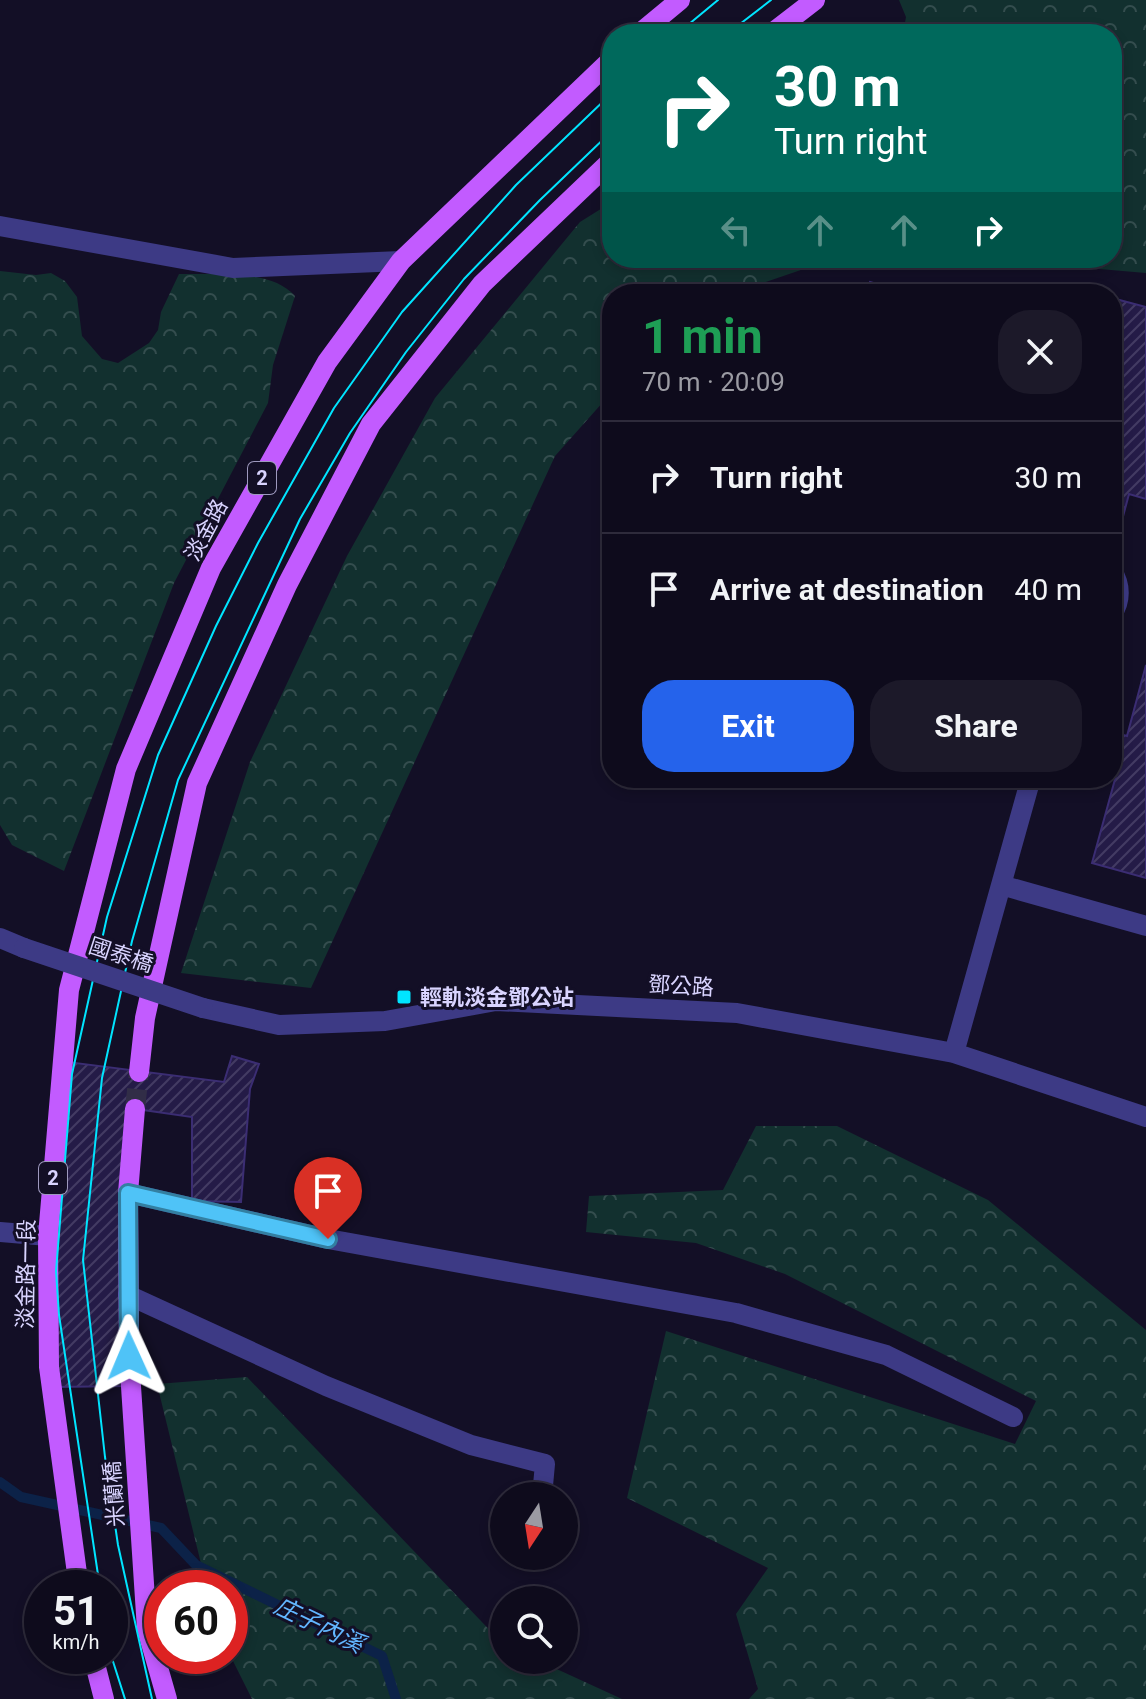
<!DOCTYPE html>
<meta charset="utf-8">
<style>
:root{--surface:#0e0b1c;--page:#1c1929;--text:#f1f3f6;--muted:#9b9ba3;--line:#2e2b3b;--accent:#2563eb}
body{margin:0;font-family:Roboto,"Noto Sans TC",sans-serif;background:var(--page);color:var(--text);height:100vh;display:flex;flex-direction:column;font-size:30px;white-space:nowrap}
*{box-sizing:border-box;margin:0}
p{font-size:26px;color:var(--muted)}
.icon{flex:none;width:44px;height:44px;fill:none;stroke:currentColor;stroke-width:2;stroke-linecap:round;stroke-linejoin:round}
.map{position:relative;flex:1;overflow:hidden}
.drawer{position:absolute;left:602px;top:284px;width:520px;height:504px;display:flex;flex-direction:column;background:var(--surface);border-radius:32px;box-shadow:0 4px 12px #0003,0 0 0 2px var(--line)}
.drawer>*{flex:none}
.banner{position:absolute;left:602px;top:24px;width:520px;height:244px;border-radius:32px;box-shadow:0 4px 12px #0003,0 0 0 2px var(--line);background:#00695c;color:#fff;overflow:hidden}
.needle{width:52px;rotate:192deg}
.buttons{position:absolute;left:490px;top:1482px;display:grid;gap:16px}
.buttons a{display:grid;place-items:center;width:88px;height:88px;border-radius:50%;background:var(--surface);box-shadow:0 4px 12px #0003,0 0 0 2px var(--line);font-size:40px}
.speed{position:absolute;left:24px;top:1570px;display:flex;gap:16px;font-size:40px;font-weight:700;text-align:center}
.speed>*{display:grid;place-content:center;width:104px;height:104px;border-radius:50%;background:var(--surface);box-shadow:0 4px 12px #0003,0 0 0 2px var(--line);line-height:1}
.speed small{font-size:20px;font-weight:400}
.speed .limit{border:12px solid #d22;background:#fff;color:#111}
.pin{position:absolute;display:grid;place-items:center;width:68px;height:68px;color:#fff;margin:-82px -34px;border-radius:50% 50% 50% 0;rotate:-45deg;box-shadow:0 0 8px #0007}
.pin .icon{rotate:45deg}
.me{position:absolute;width:88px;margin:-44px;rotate:359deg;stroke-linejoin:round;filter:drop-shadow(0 0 6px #0008)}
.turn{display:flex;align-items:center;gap:28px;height:168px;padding:0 40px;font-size:36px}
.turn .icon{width:104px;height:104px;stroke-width:2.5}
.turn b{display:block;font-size:56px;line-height:68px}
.lanes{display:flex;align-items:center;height:76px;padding:0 40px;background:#0003;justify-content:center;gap:40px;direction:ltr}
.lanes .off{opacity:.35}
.round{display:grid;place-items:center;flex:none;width:84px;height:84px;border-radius:32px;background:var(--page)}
.head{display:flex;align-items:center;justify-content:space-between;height:136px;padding:0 40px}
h1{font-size:48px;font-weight:700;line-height:60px;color:#1e9e55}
.primary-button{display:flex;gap:16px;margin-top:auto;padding:16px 40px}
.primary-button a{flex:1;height:92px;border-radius:32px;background:var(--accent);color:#fff;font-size:32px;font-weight:700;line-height:92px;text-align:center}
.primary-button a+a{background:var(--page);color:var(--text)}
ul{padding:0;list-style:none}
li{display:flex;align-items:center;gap:24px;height:112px;padding:0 40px;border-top:2px solid var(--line)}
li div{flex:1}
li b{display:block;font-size:30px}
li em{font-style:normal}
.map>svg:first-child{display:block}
.forest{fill:url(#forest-crowns)}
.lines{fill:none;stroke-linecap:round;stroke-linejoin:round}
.stream{stroke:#0c2248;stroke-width:10}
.building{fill:url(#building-hatch);stroke:#3b2d73;stroke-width:2}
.major-tunnel{stroke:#312d47;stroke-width:20;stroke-dasharray:20 10;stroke-linecap:butt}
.minor{stroke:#3d3a85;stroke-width:20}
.major{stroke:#c25bff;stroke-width:20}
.tram{stroke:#00e5ff;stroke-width:2}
.minor-bridge{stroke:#3d3a85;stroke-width:20}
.route-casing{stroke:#337fa1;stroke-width:20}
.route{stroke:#4fc3f7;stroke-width:14}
.poi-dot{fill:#00e5ff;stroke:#130f26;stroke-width:3}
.labels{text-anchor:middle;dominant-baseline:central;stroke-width:6;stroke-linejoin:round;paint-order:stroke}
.shield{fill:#130f26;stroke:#9e99be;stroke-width:2}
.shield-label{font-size:20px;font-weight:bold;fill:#d9d4ff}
.street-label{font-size:22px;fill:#d9d4ff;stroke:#130f26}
.poi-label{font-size:22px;font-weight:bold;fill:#d9d4ff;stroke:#130f26;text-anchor:start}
.water-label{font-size:24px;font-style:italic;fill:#62b6ff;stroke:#130f26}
</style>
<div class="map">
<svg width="1146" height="1699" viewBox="0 0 1146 1699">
<defs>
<pattern id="forest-crowns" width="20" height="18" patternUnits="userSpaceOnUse" patternTransform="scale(2)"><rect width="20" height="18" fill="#12302f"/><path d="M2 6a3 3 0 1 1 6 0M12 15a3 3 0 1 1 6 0" fill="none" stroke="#344d4e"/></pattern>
<pattern id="building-hatch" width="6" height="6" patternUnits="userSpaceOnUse" patternTransform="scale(2)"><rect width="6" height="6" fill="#241b47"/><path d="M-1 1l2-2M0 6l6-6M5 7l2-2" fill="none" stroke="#433b63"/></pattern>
</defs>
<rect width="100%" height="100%" fill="#130f26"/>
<path class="forest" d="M899 0H1146V273L973 258H1112V34H903L906 17Z
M612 202V258H836L730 294H612V392L555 456 311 988 181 973 250 762 347 556 435 398 580 222Z
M0 271 36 275 51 273 65 281 77 297 82 336 102 359 118 363 149 343 158 330 161 312 179 274C214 275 270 268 295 296L273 365 268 403 174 583 64 871 12 845 0 825Z
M756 1126H837L988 1200 1146 1330V1699H749L758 1689 736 1614 768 1568 627 1498 666 1331 1015 1444 1036 1401 785 1274 696 1243 586 1232 589 1196 723 1190Z
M247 1377 504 1645V1660H537L622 1699H252L230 1655V1588H207L157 1384Z"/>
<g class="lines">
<path class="stream" d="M0 1482 21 1497 161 1528 196 1565 382 1656 396 1699"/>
</g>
<path class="building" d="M870 282 911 294H867Z
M1068 286 1096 294H1065Z
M1112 298 1146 307V499L1129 494 1121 524 1112 521Z
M1146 665V878L1092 863 1117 772 1112 771V732L1127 736Z
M232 1056 259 1064 250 1089 241 1202 192 1201V1117L129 1108 127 1386 55 1387 52 1239 68 1062 224 1082Z"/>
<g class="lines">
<path class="major-tunnel" d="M135 1109 139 1072"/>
<path class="minor" d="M0 226 233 268 401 261
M1112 571C1121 585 1121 601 1112 614
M1001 885 1146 926
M0 938 24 948
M203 1008 279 1025 385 1021 496 1001 737 1013 954 1053 1146 1117
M954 1053 1031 778
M128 1193 328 1239 736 1313 886 1355 1013 1417
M0 1232 48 1236
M128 1295 326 1386 471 1445 545 1464 542 1496"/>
<path class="major" d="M639 34 680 0
M771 34 815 0
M139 1072 145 1018 197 783 287 585 371 424 482 284 612 160
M135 1109 128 1193 129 1356 147 1629 167 1699
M79 1588 49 1367 48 1236 69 990 126 769 211 568 327 362 401 261 612 59
M93 1656 104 1699"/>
<path class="tram" d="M677 34 718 0
M727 34 771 0
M100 1588 59 1315 56 1271 72 1074 107 917 158 755 216 626 258 543 334 408 402 312 516 185 612 93
M110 1652 125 1699
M152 1699 118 1545 105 1457 83 1260 102 1078 132 941 178 780 300 519 350 433 406 352 464 279 540 200 612 131"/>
<path class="minor-bridge" d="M24 948 203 1008"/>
</g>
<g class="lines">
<g class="route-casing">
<path id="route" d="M129 1356 128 1193 328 1239"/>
</g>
<use href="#route" class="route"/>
</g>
<rect class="poi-dot" x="396" y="989" width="16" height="16" rx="4"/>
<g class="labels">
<g class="shield">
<rect x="248" y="462" width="28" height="32" rx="6"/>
<rect x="39" y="1162" width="28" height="32" rx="6"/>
</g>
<g class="shield-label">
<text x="262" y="478">2</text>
<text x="53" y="1178">2</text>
</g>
<g class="street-label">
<text transform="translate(206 530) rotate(-62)">淡金路</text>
<text transform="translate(121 955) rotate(18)">國泰橋</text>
<text transform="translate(681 986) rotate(3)">鄧公路</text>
<text transform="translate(26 1274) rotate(-89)">淡金路一段</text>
<text transform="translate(114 1494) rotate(-94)">米蘭橋</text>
</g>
<g class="poi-label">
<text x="420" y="997">輕軌淡金鄧公站</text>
</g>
<g class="water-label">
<text transform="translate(319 1625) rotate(26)">庄子內溪</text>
</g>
</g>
</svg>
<div class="buttons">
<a><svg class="needle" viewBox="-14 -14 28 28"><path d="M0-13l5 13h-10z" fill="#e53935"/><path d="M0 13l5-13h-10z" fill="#9b9ba3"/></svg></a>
<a><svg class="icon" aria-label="search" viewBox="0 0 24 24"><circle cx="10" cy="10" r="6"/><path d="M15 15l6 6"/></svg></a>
</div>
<div class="speed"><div>51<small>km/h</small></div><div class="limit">60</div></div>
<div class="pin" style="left:328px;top:1239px;background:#d93025"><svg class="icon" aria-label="arrive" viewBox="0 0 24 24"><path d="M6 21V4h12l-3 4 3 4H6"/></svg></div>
<svg class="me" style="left:129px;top:1356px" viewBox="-20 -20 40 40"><path d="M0-17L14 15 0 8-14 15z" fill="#4fc3f7" stroke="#fff" stroke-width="4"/></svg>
<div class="banner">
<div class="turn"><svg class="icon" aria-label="right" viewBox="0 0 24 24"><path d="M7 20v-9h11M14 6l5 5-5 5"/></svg><div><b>30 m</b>Turn right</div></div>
<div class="lanes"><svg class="icon off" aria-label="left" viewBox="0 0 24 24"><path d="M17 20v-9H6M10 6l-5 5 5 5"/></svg><svg class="icon off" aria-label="ahead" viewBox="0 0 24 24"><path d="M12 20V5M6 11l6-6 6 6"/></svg><svg class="icon off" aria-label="ahead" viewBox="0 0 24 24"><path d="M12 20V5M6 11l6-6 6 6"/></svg><svg class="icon" aria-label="right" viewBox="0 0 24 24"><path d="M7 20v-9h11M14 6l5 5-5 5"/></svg></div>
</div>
<section class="drawer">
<div class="head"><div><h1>1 min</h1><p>70 m · 20:09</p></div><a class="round"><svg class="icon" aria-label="close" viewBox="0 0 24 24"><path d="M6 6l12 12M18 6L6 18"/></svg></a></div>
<ul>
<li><svg class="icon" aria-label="right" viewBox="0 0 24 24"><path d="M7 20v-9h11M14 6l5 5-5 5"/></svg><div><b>Turn right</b></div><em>30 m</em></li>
<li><svg class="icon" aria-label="arrive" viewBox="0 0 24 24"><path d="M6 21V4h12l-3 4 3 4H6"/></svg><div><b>Arrive at destination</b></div><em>40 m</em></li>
</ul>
<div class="primary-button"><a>Exit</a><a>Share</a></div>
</section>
</div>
